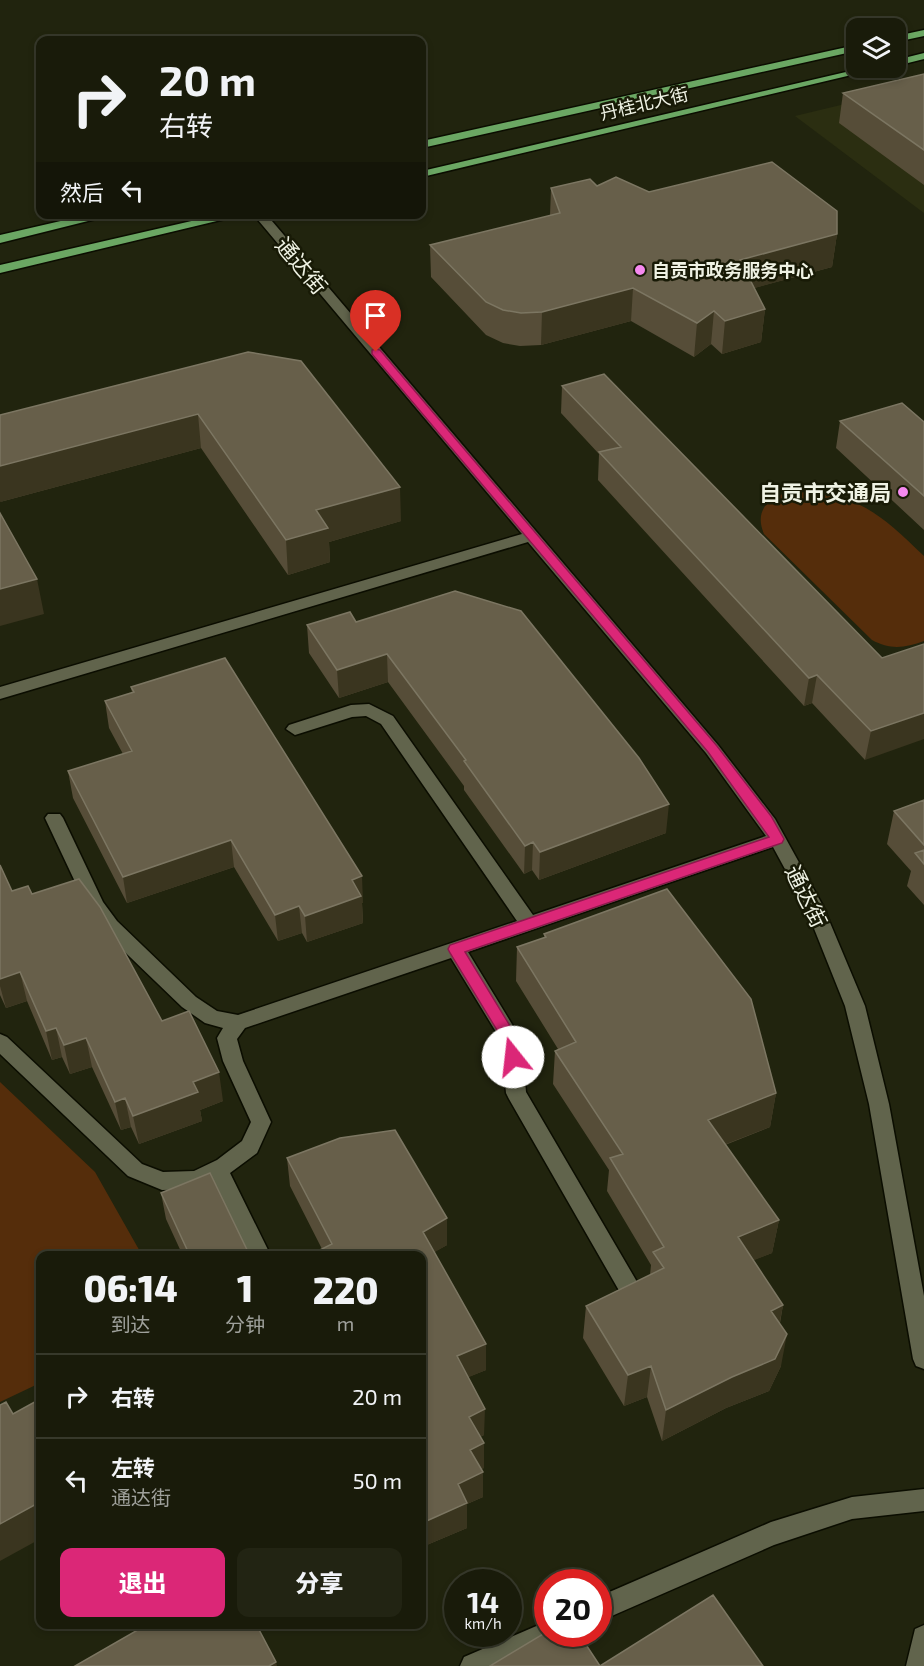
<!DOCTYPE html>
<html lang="zh">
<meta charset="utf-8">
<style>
:root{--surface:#191b0a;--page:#222413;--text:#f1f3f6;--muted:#9fa19c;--line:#37392b;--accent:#db2777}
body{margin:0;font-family:"Exo 2","Noto Sans SC",sans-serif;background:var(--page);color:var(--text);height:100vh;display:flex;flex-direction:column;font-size:22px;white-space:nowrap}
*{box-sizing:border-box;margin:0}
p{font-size:20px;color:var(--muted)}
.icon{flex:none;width:33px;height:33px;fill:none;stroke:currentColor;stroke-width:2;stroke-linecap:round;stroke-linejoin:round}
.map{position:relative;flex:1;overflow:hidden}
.side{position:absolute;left:36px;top:1251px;width:390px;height:378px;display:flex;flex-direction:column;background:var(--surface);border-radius:12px;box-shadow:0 3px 9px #0003,0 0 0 2px var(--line)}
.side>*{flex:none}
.top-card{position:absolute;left:36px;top:36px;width:390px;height:183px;border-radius:12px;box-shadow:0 3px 9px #0003,0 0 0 2px var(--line);background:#191b0a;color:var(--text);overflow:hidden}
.buttons{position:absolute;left:846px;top:18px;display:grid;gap:12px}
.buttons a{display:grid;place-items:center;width:60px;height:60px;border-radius:12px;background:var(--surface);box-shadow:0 3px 9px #0003,0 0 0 2px var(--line);font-size:30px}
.speed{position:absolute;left:444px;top:1569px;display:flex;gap:12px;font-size:30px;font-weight:700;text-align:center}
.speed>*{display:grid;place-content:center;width:78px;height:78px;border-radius:50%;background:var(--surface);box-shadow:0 3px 9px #0003,0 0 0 2px var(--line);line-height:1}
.speed small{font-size:15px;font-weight:400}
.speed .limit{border:9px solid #d22;background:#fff;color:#111}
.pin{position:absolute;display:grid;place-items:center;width:51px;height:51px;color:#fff;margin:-62px -26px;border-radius:50% 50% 50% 0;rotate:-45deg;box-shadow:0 0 6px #0007}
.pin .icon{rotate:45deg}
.me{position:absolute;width:66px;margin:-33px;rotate:344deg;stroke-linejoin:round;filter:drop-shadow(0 0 4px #0008)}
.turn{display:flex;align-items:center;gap:21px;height:126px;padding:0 24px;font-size:27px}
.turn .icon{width:78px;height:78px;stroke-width:2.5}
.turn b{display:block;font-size:42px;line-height:51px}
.then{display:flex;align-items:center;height:57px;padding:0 24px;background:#0003;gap:12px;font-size:22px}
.eta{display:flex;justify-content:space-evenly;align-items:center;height:102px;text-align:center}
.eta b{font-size:36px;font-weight:800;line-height:42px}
.primary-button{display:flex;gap:12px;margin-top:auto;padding:12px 24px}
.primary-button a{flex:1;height:69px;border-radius:12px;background:var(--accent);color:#fff;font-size:24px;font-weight:800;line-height:69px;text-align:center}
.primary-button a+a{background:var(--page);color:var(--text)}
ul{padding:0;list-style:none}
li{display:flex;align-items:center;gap:18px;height:84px;padding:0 24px;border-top:2px solid var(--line)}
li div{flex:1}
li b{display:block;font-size:22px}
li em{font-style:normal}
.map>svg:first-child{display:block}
.built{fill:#2b2e11}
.green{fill:#552d0b}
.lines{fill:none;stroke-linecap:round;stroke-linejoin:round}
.minor-casing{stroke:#0b0d00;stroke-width:3}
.major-casing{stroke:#0b0d00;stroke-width:3}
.minor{fill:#61644c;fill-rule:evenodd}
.major{fill:#6ba763;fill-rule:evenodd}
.wall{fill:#564d38}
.shaded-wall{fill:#3a351f}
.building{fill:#675f4a;stroke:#7c7662;stroke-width:1.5}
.route{fill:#db2777;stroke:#8e194d;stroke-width:1.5}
.poi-dot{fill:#f589ef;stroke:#181a06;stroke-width:2}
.labels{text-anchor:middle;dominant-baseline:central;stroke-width:5;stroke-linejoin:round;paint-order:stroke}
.far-street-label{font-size:18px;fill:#eff2e4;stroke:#181a06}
.far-poi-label{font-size:18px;font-weight:bold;fill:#eff2e4;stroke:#181a06;text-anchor:start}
.street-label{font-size:22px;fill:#eff2e4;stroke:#181a06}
.poi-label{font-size:22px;font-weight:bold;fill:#eff2e4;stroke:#181a06;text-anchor:end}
</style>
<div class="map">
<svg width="924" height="1666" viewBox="0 0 924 1666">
<rect width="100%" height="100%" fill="#21240e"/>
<path class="built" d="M924 85V213L795 116Z"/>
<path class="green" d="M790 492C857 492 878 512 924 556V641C905 648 890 650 872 640L764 534C754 511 768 497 790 492Z
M0 1082 95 1172 142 1255 40 1256V1383L0 1402Z"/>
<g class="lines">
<g class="minor-casing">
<path id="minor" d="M253 214H266L718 745 775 819 823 906 865 1006 889 1104 924 1296V1369L916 1366 913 1359 869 1104 845 1006 805 906 773 847 468 952 521 1039 526 1092 640 1287 637 1294 629 1297 621 1294 509 1099 506 1093 501 1040 451 958 245 1028 237 1039 243 1061 271 1122 257 1153 230 1173 271 1256H249L213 1182 197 1189 162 1190 128 1176 0 1054V1034L7 1037 142 1164 163 1172 194 1171 217 1160 242 1141 251 1122 223 1061 217 1038 223 1028 205 1023 182 1007 103 931 86 905 45 818 48 814H60L63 818 103 902 117 921 196 997 217 1011 238 1015 517 921 381 724 366 716 352 717 295 735 286 729 289 725 351 705 369 704 393 716 533 915 766 836 706 753 528 542 0 699V687L522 534Z
M924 1489V1511L852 1519 774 1545 598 1622V1597L771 1522 852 1497Z
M548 1621V1634H560L557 1642 502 1666H460L464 1657Z
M924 1625V1666H906L915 1629Z"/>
</g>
<g class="major-casing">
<path id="major" d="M924 30V36L896 42V36Z
M856 45V51L422 148V141Z
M924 53V59L896 66V60Z
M863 68H881L422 177V171Z
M91 214H116L0 243V235Z
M222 214H246L0 273V265Z"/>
</g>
<use href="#minor" class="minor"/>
<use href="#major" class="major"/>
</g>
<path class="wall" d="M924 74V185L839 123 843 93Z
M597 186 649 192 837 234 832 267 754 288 765 309 761 342 722 354 711 344 694 357 631 321 541 345 520 346 503 343 486 335 431 277 430 245 550 216 551 188Z
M248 352 401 521 329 542 330 562 288 575 201 448 0 502Z
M562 386 882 658 924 644 865 760 812 703 804 706 598 480 599 454 561 413Z
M840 421 924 422V530L836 448Z
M356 622 666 833 539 880 532 870 524 874 464 790V786L388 682 339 698 309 653 307 625Z
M131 687 363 903H362L363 923 307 942 302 933 278 941 234 867 127 903 73 798 68 771 123 754 109 728 105 701 132 693Z
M924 800V905L907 886 911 871 887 844 894 811Z
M0 865 12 891 32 894 162 1021 223 1101 200 1110 202 1121 139 1144 131 1127 121 1130 92 1067 70 1074 62 1057 52 1060 27 1001 6 1008 0 995Z
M544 934 776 1093 770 1127 725 1145 779 1220 772 1253 753 1260 783 1305 780 1323 781 1366 769 1391 726 1408 662 1441 647 1397 624 1406 583 1338 586 1306 650 1275 651 1265 607 1191 609 1170 553 1084 555 1051 558 1049 516 981 517 947 544 938Z
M287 1158 447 1218V1245L434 1252 486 1344V1370L468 1377 484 1435 480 1437 484 1443V1468L481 1469 483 1497 467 1504V1528L422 1547V1256L322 1249 290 1186Z
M161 1193 250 1256H183L166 1219Z"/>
<path class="shaded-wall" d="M837 234 832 267 736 293 740 260Z
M633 288 631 321 541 345 542 312Z
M765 309 761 342 722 354 725 321Z
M714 311 711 344 694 357 697 323Z
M198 414 201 448 0 502V466Z
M400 487 401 521 329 542 330 562 288 575 286 540 316 510Z
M37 579 44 614 0 626V589Z
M387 654 388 682 339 698 337 670Z
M817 675 812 703 804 706 809 678Z
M924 713V739L865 760 871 731Z
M669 804 666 833 539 880 540 852Z
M231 840 234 867 127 903 123 877Z
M533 842 532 870 524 874 525 846Z
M362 876 363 903H362L363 923 307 942 305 916 352 880Z
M299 906 302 933 278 941 275 915Z
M20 972 27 1001 6 1008 0 986V979Z
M56 1028 62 1057 52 1060 46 1031Z
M86 1038 92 1067 70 1074 64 1045Z
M219 1072 223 1101 200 1110 202 1121 139 1144 133 1116 193 1082Z
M776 1093 770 1127 703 1153 708 1120Z
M125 1098 131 1127 121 1130 115 1102Z
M447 1218V1245L423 1259V1232Z
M779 1220 772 1253 732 1269 738 1237Z
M783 1305 777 1337 771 1311Z
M787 1334 781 1366 769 1391 726 1408 662 1441 666 1410Z
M486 1344V1370L457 1382V1356Z
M651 1366 647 1397 624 1406 628 1375Z
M485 1409 484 1435 469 1442V1417Z
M484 1443V1468L470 1475V1450Z
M483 1472V1497L467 1504V1528L422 1547V1523L458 1484Z
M40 1502V1539L0 1561V1524Z
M276 1662 277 1666H269Z"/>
<path class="building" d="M924 74V150L843 93Z
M772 162 837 211V234L740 260 765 309 725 321 714 311 697 323 633 288 542 312 521 313 503 310 486 302 430 245 560 213 551 188 590 179 597 186 616 177 649 192Z
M248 352 301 361 400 487 316 510 328 528 286 540 198 414 0 466V415Z
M604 374 882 658 924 644V713L871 731 817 675 809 678 599 452 621 447 562 386Z
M902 403 924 422V496L840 421Z
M0 513 37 579 0 589Z
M455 591 521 611 639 758 669 804 540 852 533 842 525 846 464 761 466 760 387 654 337 670 307 625 350 612 356 622Z
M225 658 362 876 352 880 361 896 305 916 299 906 275 915 231 840 123 877 68 771 132 751 105 701 134 692 131 687Z
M924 800V845L894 811Z
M924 850V864L915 853Z
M0 865 12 891 28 886 32 894 79 879 100 907 162 1021 189 1011 219 1072 193 1082 198 1092 133 1116 125 1098 115 1102 86 1038 64 1045 56 1028 46 1031 20 972 0 979Z
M667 889 751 999 776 1093 708 1120 779 1220 738 1237 783 1305 771 1311 787 1334 775 1359 732 1377 666 1410 651 1366 628 1375 586 1306 664 1268 653 1252 664 1247 610 1158 623 1154 555 1051 576 1042 517 947 546 937 544 934Z
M395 1130 447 1218 423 1232 486 1344 457 1356 485 1409 469 1417 484 1443 470 1450 483 1472 458 1484 467 1503 422 1523V1256H308L332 1244 287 1158 340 1138Z
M210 1173 250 1256H190L161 1193Z
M40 1399V1502L0 1524V1405L6 1402 13 1414Z
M713 1595 763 1666H490L548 1631V1634H579L600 1666Z
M148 1624H256L276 1662 269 1666H75Z"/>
<path class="route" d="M376 349 380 350 717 746 771 816 784 839 782 843 465 952 518 1039 520 1057 513 1063 507 1061 503 1040 450 953 448 949 450 945 769 837 708 752 372 354V350Z"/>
<g class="poi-dot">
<circle cx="640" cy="270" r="6"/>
<circle cx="903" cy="492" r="6"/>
</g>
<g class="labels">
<g class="far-street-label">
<text transform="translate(644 103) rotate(-13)">丹桂北大街</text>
</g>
<g class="far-poi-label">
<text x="652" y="270">自贡市政务服务中心</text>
</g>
<g class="street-label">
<text transform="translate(302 265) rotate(50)">通达街</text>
<text transform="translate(807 896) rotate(64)">通达街</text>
</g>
<g class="poi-label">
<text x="891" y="492">自贡市交通局</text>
</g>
</g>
</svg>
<div class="buttons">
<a><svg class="icon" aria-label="layers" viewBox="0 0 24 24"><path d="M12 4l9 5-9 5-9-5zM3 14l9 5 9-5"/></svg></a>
</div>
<div class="speed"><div>14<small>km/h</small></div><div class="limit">20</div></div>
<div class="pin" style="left:376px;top:352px;background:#d93025"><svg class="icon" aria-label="arrive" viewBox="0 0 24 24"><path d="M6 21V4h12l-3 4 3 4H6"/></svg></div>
<svg class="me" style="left:513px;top:1057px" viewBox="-20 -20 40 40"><circle r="19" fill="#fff"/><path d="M0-13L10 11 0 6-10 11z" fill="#db2777"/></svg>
<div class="top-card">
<div class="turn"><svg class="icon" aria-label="right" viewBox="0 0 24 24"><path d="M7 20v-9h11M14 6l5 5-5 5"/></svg><div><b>20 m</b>右转</div></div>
<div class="then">然后<svg class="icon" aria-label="left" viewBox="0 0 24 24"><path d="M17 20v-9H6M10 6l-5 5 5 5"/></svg></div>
</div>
<section class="side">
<div class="eta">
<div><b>06:14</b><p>到达</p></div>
<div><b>1</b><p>分钟</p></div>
<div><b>220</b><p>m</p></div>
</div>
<ul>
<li><svg class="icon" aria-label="right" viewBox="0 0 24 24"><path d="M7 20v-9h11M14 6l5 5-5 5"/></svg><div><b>右转</b></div><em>20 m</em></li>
<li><svg class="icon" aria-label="left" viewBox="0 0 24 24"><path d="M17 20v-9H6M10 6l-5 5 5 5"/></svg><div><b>左转</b><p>通达街</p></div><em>50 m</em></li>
</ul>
<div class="primary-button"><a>退出</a><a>分享</a></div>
</section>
</div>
